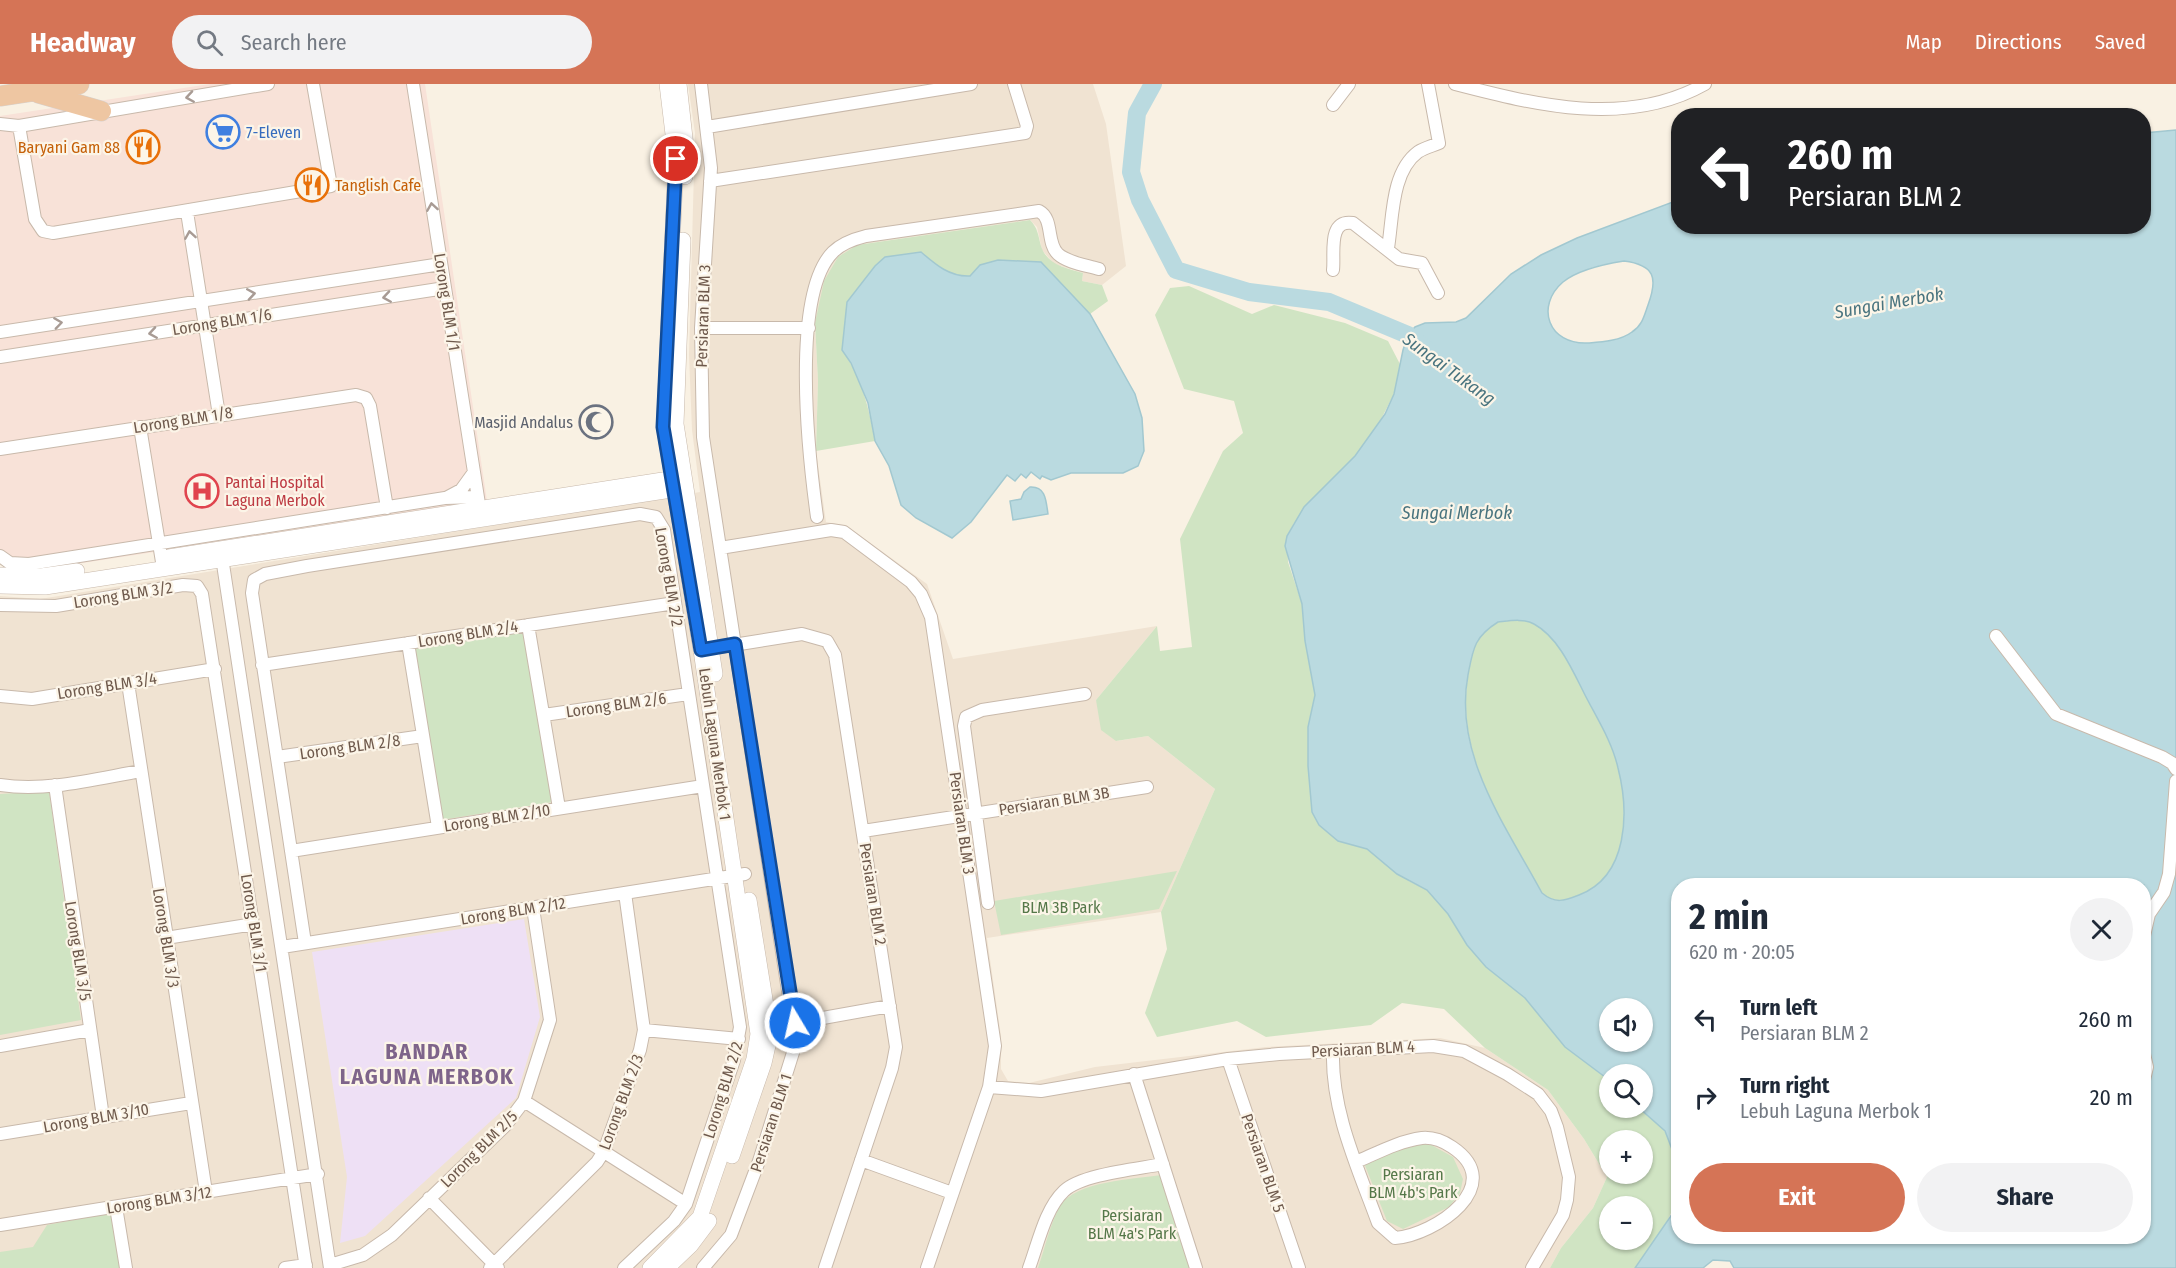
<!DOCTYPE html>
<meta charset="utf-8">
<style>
:root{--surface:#fff;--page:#f2f2f3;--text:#1f2937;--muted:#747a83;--accent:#d57456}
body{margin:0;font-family:"Fira Sans Condensed",sans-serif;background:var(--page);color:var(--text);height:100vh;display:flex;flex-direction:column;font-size:22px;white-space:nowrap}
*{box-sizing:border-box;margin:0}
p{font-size:20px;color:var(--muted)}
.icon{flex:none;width:33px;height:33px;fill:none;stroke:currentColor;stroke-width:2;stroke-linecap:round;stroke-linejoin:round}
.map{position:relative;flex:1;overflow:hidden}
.side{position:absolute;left:1671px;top:794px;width:480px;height:366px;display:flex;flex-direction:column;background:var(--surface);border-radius:24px;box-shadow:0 2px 4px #0004}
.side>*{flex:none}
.guide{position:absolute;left:1671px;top:24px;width:480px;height:126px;border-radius:24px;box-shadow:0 2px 4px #0004;background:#202124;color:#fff;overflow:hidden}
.tools{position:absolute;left:1599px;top:914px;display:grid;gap:12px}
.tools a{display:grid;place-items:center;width:54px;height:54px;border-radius:50%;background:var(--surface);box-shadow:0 2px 4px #0004;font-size:30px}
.pin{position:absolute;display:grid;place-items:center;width:51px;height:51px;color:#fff;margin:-26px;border:3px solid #fff;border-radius:50%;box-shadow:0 2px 6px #0007}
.me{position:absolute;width:66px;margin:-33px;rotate:351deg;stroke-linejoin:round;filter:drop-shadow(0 0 4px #0008)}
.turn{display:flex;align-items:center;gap:21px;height:126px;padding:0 18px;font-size:27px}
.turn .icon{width:78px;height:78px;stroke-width:2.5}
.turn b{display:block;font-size:42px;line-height:51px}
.round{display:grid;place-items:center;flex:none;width:63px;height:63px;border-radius:32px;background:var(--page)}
.head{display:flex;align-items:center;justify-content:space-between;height:102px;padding:0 18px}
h1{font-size:36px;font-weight:700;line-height:45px}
.cta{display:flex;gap:12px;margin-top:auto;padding:12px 18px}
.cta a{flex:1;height:69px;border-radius:36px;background:var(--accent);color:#fff;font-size:24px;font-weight:700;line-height:69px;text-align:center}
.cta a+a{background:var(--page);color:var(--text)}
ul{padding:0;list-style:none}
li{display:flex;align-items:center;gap:18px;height:78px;padding:0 18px}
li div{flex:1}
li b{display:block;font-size:22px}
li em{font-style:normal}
header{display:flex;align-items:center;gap:36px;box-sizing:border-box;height:84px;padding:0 30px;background:var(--accent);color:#fff}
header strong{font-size:28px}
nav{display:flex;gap:33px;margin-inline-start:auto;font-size:21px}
.search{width:420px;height:54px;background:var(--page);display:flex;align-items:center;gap:15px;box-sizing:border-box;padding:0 21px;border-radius:33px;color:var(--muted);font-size:22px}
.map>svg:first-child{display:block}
.residential{fill:#f0e3d2}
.commercial{fill:#f8e2d8}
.education{fill:#eee0f5}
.green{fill:#d0e4c3;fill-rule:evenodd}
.water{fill:#badae0;stroke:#a2c8d0;stroke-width:1.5;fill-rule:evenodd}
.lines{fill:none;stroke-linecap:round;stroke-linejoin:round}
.river{stroke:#badae0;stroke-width:18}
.minor-casing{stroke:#c8b9ab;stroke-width:14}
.tertiary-casing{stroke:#c8b9ab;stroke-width:16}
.trunk-casing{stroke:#d6d1cd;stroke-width:21}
.minor{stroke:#fff;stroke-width:12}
.tertiary{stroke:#fff;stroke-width:15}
.trunk{stroke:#eec6a2;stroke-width:20}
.oneway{stroke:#a89b94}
.route-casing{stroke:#114b97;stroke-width:15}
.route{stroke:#1a73e8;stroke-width:10}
.labels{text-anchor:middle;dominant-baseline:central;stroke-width:4.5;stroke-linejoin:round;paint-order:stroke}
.shop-label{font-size:16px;fill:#366cbe;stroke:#fcf5e8;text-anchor:start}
.food-label{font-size:16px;fill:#c56008;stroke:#fcf5e8;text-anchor:end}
.street-label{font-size:16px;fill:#6e594c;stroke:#fcf5e8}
.worship-label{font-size:16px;fill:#5b616d;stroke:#fcf5e8;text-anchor:end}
.health-label{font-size:16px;fill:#be3a42;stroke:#fcf5e8;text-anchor:start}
.park-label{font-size:16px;fill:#557849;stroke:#fcf5e8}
.water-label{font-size:18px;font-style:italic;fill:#49747f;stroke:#fcf5e8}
.district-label{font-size:22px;font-weight:bold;letter-spacing:1.5px;fill:#7e648a;stroke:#fcf5e8}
</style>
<header>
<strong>Headway</strong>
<div class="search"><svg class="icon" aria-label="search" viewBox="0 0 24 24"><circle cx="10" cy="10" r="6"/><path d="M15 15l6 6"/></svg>Search here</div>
<nav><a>Map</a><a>Directions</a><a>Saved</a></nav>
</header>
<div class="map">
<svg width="2176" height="1184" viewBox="0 0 2176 1184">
<rect width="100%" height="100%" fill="#f9f1e3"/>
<path class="residential" d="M688 0H1093L1106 40 1126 182 1102 201 1082 197 1083 189 1054 180 1042 166 1037 143 1030 136 857 161 839 173 815 239 818 297 816 367 826 438 847 442 927 500 953 575 1157 542 1096 616 1117 657 1148 652 1215 705 1161 828 987 854 1001 952V985L1008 997 1029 999 1095 983 1266 963 1440 954 1485 964 1548 1006 1584 1055 1607 1093 1593 1124 1561 1164 1550 1184H0V512L40 515 700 408 692 346 689 271 695 49Z"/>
<path class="commercial" d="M210 0H425L487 417 43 485 0 480V32Z"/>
<path class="education" d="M524 835 540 933 516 1014 365 1152 340 1159 347 1093 312 868Z"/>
<path class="green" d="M1030 136C1038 144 1038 151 1041 162 1047 181 1066 184 1083 189L1082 197 1102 201 1108 217 1090 230 1041 178 998 176 980 181 970 192C950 193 936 181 921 168L860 203 847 218 842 266C862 293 869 325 875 357L816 367 818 297 815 239 824 197 838 173 857 161Z
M1189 202 1252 230 1274 221 1345 239 1388 257 1401 282 1394 310 1377 343 1355 372 1294 439 1287 452 1288 478 1302 520 1315 611 1308 643 1312 728 1319 741 1338 757 1367 765 1409 797 1427 806 1448 830 1467 861 1486 883 1525 914 1565 963 1609 996 1610 1023H1638C1646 1032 1658 1037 1665 1048 1700 1100 1666 1143 1635 1184H1550L1561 1164 1593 1124 1607 1093 1584 1055 1548 1006 1485 964 1444 925 1402 919 1371 941 1266 953 1237 937 1157 953 1145 929 1167 865 1161 828 1215 705 1148 652 1116 657 1101 646 1096 616 1157 542 1160 567 1192 563 1180 455 1223 367 1243 349 1234 317 1184 305 1155 231 1170 204ZM1610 1056H1642V1089H1610ZM1610 1122H1642V1155H1610Z
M1498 538C1508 537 1524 534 1534 539 1558 553 1572 585 1584 609 1596 633 1612 657 1618 684 1629 727 1629 792 1579 811 1564 817 1555 820 1542 809 1504 739 1453 670 1469 587 1473 562 1476 552 1498 538Z
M525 548 553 718 441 736 413 565Z
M49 707 81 936 0 951V710Z
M1177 787 1159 825 1001 851 994 817Z
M1426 1058 1453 1073 1463 1095 1460 1109 1449 1123 1403 1145 1387 1137 1364 1079 1408 1062Z
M1161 1091 1192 1184H1038C1045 1164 1050 1140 1060 1122 1075 1097 1135 1095 1161 1091Z
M111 1129 120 1184H0V1168L33 1163 47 1141Z"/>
<path class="water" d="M2176 46V1184H1734L1730 1177 1713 1176 1703 1184H1635L1675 1126 1678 1109V1152H2144V801H1678V1081L1665 1047 1638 1023H1642V990H1610L1609 996 1565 963 1525 914 1486 883 1467 861 1448 830 1427 806 1397 790 1367 765 1338 757 1319 741 1312 728 1308 682V643L1315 611 1305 557 1302 520 1285 462 1287 452 1304 423 1355 372 1385 330 1394 310 1403 266 1408 251 1415 243 1425 239 1456 238 1466 234 1511 190 1541 171 1577 154 1678 116V142H2144V49ZM1624 177C1655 181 1658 194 1648 221 1644 232 1642 242 1632 248 1620 257 1602 258 1588 259 1548 261 1535 222 1563 198 1579 185 1605 180 1624 177ZM1498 538C1508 537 1524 534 1534 540 1558 553 1572 585 1584 609 1596 633 1612 657 1618 684 1629 727 1629 792 1579 811 1564 817 1555 820 1542 809 1506 742 1453 671 1468 591 1473 565 1474 553 1498 538ZM1610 924H1642V957H1610Z
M921 168C936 181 950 193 970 192L980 181 998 176 1041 178 1090 230 1135 310 1142 334 1144 367 1138 382 1123 389H1071L1051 396 1042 392 1040 395 1031 388 1026 394 1021 390 1015 397 1007 391 971 438 952 454 916 434 901 421 889 382 875 357 868 319 851 279 842 266 847 218 875 182 885 173Z
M1030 403C1046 402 1046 417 1048 430L1013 436 1010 417 1021 415 1024 408Z"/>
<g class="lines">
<path class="river" d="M1153 0 1137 29 1131 88 1140 116 1176 186 1249 208 1329 218 1408 251 1427 266"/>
<g class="minor-casing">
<path id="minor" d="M413 0 479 420
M701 0 711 84 701 244 703 353 796 959 759 1077 731 1151 703 1184
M1455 0C1536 21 1627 44 1705 0
M1333 21 1349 0
M0 40 19 42 268 0
M19 42 35 135 43 147 53 149 331 102 313 0
M707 43 971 0
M710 97 1025 49 1027 42 1014 0
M187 128 219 331
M1388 164C1393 134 1391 88 1418 68 1424 64 1432 62 1439 59L1428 0
M1333 186C1335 170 1327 135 1353 139L1399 175 1422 179 1438 209
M701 244H809
M0 248 441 180
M0 273 445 204
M140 343 163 484
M0 365 356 311 366 314 370 322 387 424
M446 414 461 406 474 388
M817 433C809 375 790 211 833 168 842 159 854 155 866 152L1039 127C1054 135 1046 159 1058 170 1068 179 1086 181 1099 185
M720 464 831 446 844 448 911 498 921 510 931 533 995 962 989 1003 927 1184
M221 467 330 1184
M0 472 10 479 29 480 445 414 478 413
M0 521 56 522 183 501 197 502 202 510 306 1184
M528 541 559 724
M1996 552 2056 630 2162 673 2172 679 2176 685
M408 559 438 743
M702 566 802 550 827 557 835 571 896 963 892 984 825 1184
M262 581 675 519
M128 599 206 1108
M0 612 32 615 215 585
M544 631 688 610
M277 673 423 652
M0 701C47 708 95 695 141 687
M55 701 103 1033
M863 747 1147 703
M291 767 703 702
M988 819 964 642 966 633 982 626 1085 610
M2144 852 2149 830 2164 808 2169 790 2176 697
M166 854 254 840
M305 859 252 509 254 496 265 490 307 482 640 430 656 433 664 446 740 943 734 976 686 1120 674 1137 624 1184
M282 863 745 790
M795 939 890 922
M644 946 739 955
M0 962 90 946
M1333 967C1331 1027 1358 1084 1378 1139L1395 1154C1435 1151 1509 1101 1452 1063 1443 1057 1433 1053 1422 1054 1399 1057 1377 1069 1356 1078
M2144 970 2147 983 2144 996
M1228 975 1299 1184
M1134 990 1196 1184
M989 1003 1041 1007 1228 975 1279 970 1433 962 1464 967 1507 990 1538 1010 1551 1027 1557 1043 1569 1093 1567 1116 1563 1131 1532 1184
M524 1017 686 1120
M0 1050 191 1019
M861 1076 952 1109
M429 1114 498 1184
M116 1123 126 1184
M0 1141 318 1090
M330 1181 363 1171 392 1151 505 1042 524 1017 550 936 533 824
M285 1184 306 1181
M490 1184 597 1078 604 1067 640 966 644 946 625 809
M1029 1184C1038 1160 1045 1125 1064 1107 1082 1090 1138 1085 1163 1080"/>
</g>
<g class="tertiary-casing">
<path id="tertiary" d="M679 0 686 63 685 93
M683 156 676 340 715 590
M169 473 682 393
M0 491 41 492 77 487
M0 502 45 503 684 404
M732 1072 764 979 769 957 768 934 749 816
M650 1184 700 1133 754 975 758 950 701 566 664 343 676 75 667 0
M667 1184 691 1161 709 1137"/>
</g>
<g class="trunk-casing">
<path id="trunk" d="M38 9 101 27
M0 12 79 0"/>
</g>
<use href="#minor" class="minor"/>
<use href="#tertiary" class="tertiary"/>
<use href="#trunk" class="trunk"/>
</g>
<defs><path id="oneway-chevron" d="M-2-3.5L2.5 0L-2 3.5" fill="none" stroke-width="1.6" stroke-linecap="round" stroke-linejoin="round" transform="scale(1.5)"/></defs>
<g class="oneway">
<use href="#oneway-chevron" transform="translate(190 13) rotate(171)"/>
<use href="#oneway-chevron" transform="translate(432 123) rotate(-99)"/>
<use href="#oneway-chevron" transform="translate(190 151) rotate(-99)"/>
<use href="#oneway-chevron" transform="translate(251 210) rotate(-9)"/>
<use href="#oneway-chevron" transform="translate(387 213) rotate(171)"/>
<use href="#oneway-chevron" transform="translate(58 239) rotate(-8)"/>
<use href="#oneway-chevron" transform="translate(153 249) rotate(171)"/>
</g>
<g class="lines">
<g class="route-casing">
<path id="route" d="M676 75 663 343 701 566 735 560 795 939"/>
</g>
<use href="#route" class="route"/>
</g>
<defs>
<g id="supermarket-ring" transform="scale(1.725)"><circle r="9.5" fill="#fcf5e8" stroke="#3f7fe0" stroke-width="1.5"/><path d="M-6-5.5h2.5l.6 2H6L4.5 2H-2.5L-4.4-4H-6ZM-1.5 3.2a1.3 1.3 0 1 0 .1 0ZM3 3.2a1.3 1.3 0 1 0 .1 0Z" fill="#3f7fe0"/></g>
<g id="restaurant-ring" transform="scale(1.725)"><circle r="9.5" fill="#fcf5e8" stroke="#e8710a" stroke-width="1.5"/><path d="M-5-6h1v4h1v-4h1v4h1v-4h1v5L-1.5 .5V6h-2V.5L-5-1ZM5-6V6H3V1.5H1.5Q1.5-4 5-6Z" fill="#e8710a"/></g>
<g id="mosque-ring" transform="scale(1.725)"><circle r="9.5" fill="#fcf5e8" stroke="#6b7280" stroke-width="1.5"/><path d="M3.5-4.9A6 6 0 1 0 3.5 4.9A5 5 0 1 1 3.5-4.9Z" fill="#6b7280"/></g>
<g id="hospital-ring" transform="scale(1.725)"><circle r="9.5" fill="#fcf5e8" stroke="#e0444e" stroke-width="1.5"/><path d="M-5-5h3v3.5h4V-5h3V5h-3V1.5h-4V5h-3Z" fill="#e0444e"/></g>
</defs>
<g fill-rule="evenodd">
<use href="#supermarket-ring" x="223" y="48"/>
<use href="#restaurant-ring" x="143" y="63"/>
<use href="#restaurant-ring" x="312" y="101"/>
<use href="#mosque-ring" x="596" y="338"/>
<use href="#hospital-ring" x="202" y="407"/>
</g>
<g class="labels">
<g class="shop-label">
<text x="246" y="48">7-Eleven</text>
</g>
<g class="food-label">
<text x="120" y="63">Baryani Gam 88</text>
<text x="335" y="101" text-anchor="start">Tanglish Cafe</text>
</g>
<g class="street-label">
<text transform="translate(447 218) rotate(81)">Lorong BLM 1/1</text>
<text transform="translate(703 232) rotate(-88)">Persiaran BLM 3</text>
<text transform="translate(222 238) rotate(-9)">Lorong BLM 1/6</text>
<text transform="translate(183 336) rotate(-9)">Lorong BLM 1/8</text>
<text transform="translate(669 493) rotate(80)">Lorong BLM 2/2</text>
<text transform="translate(123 511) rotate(-9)">Lorong BLM 3/2</text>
<text transform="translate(468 550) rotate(-9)">Lorong BLM 2/4</text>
<text transform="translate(107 602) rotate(-9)">Lorong BLM 3/4</text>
<text transform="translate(616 621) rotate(-8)">Lorong BLM 2/6</text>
<text transform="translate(715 660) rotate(82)">Lebuh Laguna Merbok 1</text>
<text transform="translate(350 663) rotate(-8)">Lorong BLM 2/8</text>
<text transform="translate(1054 717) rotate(-9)">Persiaran BLM 3B</text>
<text transform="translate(497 734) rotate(-9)">Lorong BLM 2/10</text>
<text transform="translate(962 739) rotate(82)">Persiaran BLM 3</text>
<text transform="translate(873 810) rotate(81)">Persiaran BLM 2</text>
<text transform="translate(513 827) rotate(-9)">Lorong BLM 2/12</text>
<text transform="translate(254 839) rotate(81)">Lorong BLM 3/1</text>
<text transform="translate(166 854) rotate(81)">Lorong BLM 3/3</text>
<text transform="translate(78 867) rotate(81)">Lorong BLM 3/5</text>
<text transform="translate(1363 965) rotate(-3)">Persiaran BLM 4</text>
<text transform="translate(723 1006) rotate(-73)">Lorong BLM 2/2</text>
<text transform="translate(621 1018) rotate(-70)">Lorong BLM 2/3</text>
<text transform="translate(96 1034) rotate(-10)">Lorong BLM 3/10</text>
<text transform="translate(771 1039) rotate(-72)">Persiaran BLM 1</text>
<text transform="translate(479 1065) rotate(-45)">Lorong BLM 2/5</text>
<text transform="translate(1263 1079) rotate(71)">Persiaran BLM 5</text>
<text transform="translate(159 1116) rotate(-9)">Lorong BLM 3/12</text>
</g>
<g class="worship-label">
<text x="573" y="338">Masjid Andalus</text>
</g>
<g class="health-label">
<text x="225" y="398">Pantai Hospital<tspan x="225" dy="18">Laguna Merbok</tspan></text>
</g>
<g class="park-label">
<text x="1061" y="823">BLM 3B Park</text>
<text x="1413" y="1090">Persiaran<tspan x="1413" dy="18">BLM 4b's Park</tspan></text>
<text x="1132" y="1131">Persiaran<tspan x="1132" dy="18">BLM 4a's Park</tspan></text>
</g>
<g class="water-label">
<text transform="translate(1889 219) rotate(-10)">Sungai Merbok</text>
<text transform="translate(1449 285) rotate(36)">Sungai Tukang</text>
<text x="1457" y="429">Sungai Merbok</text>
</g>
<g class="district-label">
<text x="427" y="967">BANDAR<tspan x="427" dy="25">LAGUNA MERBOK</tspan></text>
</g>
</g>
</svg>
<div class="tools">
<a><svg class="icon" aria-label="sound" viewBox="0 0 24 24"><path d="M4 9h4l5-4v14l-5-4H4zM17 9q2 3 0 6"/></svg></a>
<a><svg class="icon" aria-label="search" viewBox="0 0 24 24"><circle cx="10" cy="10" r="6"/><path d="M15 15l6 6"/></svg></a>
<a>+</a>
<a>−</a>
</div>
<div class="pin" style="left:676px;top:75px;background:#d93025"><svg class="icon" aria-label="arrive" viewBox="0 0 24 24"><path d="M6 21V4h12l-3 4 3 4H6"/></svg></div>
<svg class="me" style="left:795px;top:939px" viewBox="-20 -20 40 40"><circle r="17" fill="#1a73e8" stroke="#fff" stroke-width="3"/><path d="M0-11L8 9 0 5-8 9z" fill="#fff"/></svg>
<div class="guide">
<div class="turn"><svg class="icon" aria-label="left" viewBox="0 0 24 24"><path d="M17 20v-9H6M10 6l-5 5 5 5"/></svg><div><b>260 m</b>Persiaran BLM 2</div></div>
</div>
<section class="side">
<div class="head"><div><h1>2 min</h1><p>620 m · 20:05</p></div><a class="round"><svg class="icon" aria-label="close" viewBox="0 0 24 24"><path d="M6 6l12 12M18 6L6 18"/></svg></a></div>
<ul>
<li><svg class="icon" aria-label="left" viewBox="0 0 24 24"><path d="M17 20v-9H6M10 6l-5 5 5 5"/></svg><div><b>Turn left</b><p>Persiaran BLM 2</p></div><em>260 m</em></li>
<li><svg class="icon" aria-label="right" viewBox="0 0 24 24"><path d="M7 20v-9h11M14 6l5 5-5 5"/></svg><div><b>Turn right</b><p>Lebuh Laguna Merbok 1</p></div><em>20 m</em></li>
</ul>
<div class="cta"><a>Exit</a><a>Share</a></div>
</section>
</div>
